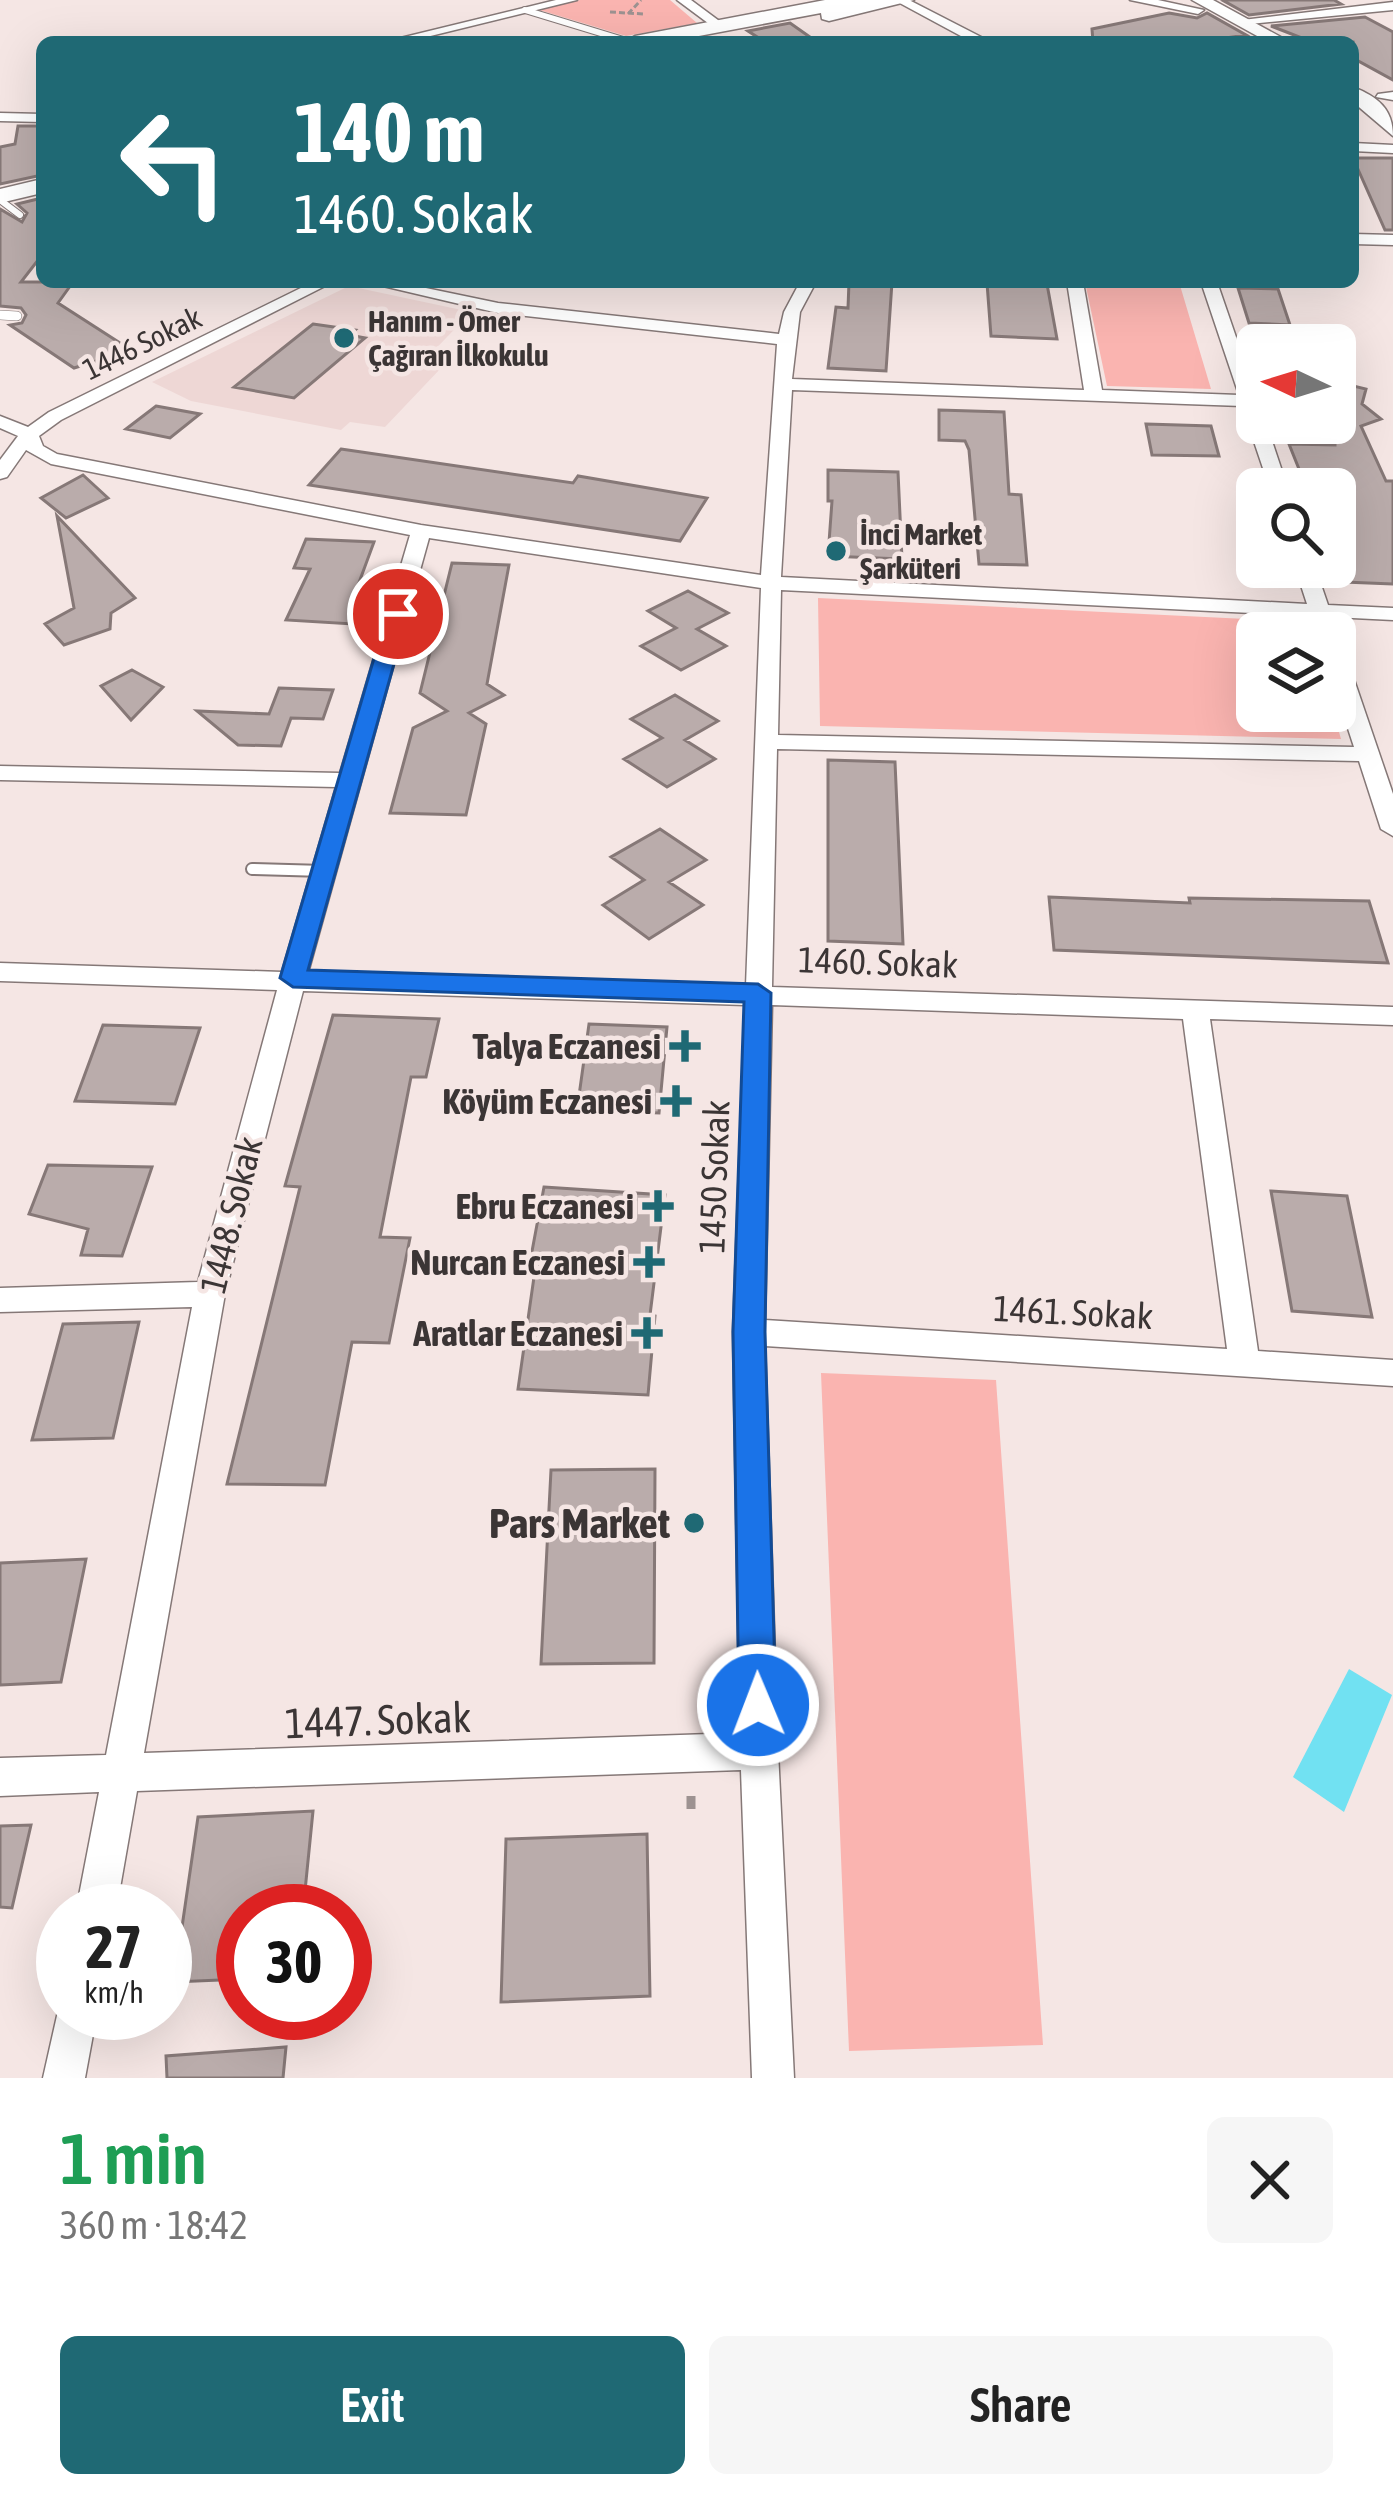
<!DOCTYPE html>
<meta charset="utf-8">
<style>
:root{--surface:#fff;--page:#f6f6f6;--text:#222;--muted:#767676;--accent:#1f6974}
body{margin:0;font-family:"Asap Condensed",sans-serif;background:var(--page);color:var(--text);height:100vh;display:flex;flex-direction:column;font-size:45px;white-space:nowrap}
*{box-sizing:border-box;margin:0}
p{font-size:39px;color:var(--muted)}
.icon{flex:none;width:66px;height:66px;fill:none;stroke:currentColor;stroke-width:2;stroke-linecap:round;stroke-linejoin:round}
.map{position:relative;height:2078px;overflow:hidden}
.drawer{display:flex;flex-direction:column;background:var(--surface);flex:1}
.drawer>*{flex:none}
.guide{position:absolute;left:36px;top:36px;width:1323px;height:252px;border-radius:18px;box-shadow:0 12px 48px #0002;background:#1f6974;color:#fff;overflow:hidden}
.needle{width:78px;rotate:274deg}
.controls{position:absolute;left:1236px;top:324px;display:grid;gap:24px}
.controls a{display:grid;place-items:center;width:120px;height:120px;border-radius:18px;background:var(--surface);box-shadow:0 12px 48px #0002;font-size:60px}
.speed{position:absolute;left:36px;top:1884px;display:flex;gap:24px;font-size:60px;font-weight:700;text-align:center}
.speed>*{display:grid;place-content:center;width:156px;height:156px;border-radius:50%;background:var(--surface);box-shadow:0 12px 48px #0002;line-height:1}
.speed small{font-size:30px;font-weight:400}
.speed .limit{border:18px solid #d22;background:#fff;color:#111}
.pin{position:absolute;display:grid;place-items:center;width:102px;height:102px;color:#fff;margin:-51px;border:6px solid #fff;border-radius:50%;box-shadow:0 3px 12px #0007}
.me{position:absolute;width:132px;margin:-66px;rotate:359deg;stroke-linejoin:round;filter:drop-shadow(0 0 9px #0008)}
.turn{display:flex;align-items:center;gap:42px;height:252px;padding:0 60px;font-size:54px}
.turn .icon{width:156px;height:156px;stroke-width:2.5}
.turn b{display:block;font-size:84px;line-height:102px}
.round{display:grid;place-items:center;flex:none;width:126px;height:126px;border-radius:18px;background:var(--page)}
.overview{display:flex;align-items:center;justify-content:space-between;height:204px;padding:0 60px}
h1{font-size:72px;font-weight:600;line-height:90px;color:#1e9e55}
.primary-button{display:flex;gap:24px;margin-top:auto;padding:24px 60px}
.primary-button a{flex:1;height:138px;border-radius:18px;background:var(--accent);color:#fff;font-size:48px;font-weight:600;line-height:138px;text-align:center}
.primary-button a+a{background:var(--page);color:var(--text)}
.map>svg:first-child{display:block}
.built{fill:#eed7d5}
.green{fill:#fab4b0}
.water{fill:#71e1f2}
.building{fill:#baacab;stroke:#867877;stroke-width:3}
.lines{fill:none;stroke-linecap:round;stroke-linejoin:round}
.lane-far2-casing{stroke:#857877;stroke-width:8}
.lane-far1-casing{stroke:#857877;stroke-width:10}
.lane-casing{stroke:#857877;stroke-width:14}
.street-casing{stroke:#857877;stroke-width:3}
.secondary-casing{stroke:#857877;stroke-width:3}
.primary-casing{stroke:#857877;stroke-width:3}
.path-far1{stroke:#9d9291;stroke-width:3;stroke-dasharray:6 3;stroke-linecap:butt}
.path{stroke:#9d9291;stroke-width:9;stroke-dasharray:16 9;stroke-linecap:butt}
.lane-far2{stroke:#fff;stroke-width:6}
.lane-far1{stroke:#fff;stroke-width:9}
.lane{stroke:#fff;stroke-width:10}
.street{fill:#fff;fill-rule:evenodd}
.secondary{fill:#fff;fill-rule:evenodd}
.primary{fill:#fff;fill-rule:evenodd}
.route{fill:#1a73e8;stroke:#114b97;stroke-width:3}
.poi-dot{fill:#1f6974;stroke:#f5e6e4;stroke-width:4.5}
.labels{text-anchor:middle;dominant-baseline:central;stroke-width:9;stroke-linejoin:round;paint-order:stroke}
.far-poi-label{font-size:30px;font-weight:bold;fill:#3b3535;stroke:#f5e6e4;text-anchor:start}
.far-street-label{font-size:30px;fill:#3b3535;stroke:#f5e6e4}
.street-label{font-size:36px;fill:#3b3535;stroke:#f5e6e4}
.poi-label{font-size:36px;font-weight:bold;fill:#3b3535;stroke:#f5e6e4;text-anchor:end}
.near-poi-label{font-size:42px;font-weight:bold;fill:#3b3535;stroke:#f5e6e4;text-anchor:end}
.near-street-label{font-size:42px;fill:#3b3535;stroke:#f5e6e4}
</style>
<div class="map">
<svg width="1393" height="2078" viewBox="0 0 1393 2078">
<rect width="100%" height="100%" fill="#f5e6e4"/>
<path class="built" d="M349 286 471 312 423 362 442 367 385 427 350 422 341 430 191 401 152 382Z"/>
<path class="green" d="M580 0H670L697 23 626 36 536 9Z
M1085 282H1179L1211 389 1107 386Z
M818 598 1288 621 1307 633H1257V711H1333L1341 739 820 726Z
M821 1373 996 1380 1043 2045 849 2051Z"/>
<path class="water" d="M1349 1669 1392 1695 1344 1812 1293 1777Z"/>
<path class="building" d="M1228 0H1334L1341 4 1249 15 1224 1Z
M1169 13 1197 18 1207 13 1246 35 1199 42H1093L1092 29Z
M1365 17 1393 32V80L1353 58V42H1312L1271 26Z
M790 23 817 42H765L748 31Z
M18 126H42V175L0 184V147L15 144Z
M1353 158H1393V230H1385Z
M42 198V255L21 282H73L58 303 131 350 74 368 10 325 22 323 26 315 21 308 0 306V209L22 222 27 213 17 204Z
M849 282H892L886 371 828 368 836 307 848 308Z
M987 283 1047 284 1057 339 991 336Z
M1238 288 1278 289 1290 325 1249 323Z
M313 324 355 330 349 335 365 338 294 398 234 387Z
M1335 371 1341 383 1366 389 1362 404 1381 419 1361 426 1386 481H1393V584L1344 582 1335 558V489H1307L1289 444 1335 445Z
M156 406 200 414 170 438 126 429Z
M939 410 1004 412 1009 494 1021 495 1027 565 979 564 969 450 965 441 939 440Z
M1146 424 1211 426 1219 456 1152 455Z
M341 449 573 483 578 476 707 498 680 541 309 485Z
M828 470 898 472 902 559 828 556 832 501H828Z
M83 475 108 498 66 518 41 498Z
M57 516 135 598 111 613 110 629 64 645 45 624 74 608Z
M306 539 374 542 357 588H367L353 624 286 620 310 569 294 568Z
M452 563 509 565 487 684 504 695 469 713 486 724 466 815 390 813 413 728 447 711 420 693Z
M688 591 728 613 697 629 726 646 681 670 641 646 676 628 648 611Z
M132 670 163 687 131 720 101 686Z
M279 688 333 690 323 719 291 718 281 746 238 745 197 711 269 714Z
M675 695 718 721 685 740 715 759 667 787 624 759 662 738 631 719Z
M828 760 895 762 903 944 828 941Z
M660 829 706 860 669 882 703 905 649 939 603 905 644 880 611 857Z
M1049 897 1190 903 1189 898 1369 901 1388 963 1054 950Z
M333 1015 439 1019 426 1077H411L380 1237 410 1238 389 1343 352 1342 325 1485 227 1484 300 1187 285 1186Z
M589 1024 667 1027 659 1113 577 1110Z
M103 1025 200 1028 175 1104 75 1101Z
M48 1165 152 1167 122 1256 81 1255 88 1229 29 1214Z
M544 1187 665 1195 650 1315 655 1316 648 1395 518 1389 536 1263 530 1262Z
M1271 1191 1347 1196 1372 1317 1292 1311Z
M139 1322 113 1438 32 1440 63 1324Z
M655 1469 654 1663 541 1664 551 1470Z
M86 1559 61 1682 0 1685V1563Z
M313 1811 303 1911H243V1979L174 1982 198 1817Z
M31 1825 12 1908 0 1907V1826Z
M647 1834 650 1996 501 2002 506 1839Z
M286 2047 283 2078H167L166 2056Z"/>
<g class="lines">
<g class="lane-far2-casing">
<path id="lane-far2" d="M525 10 630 42
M0 200 20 215"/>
</g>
<g class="lane-far1-casing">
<path id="lane-far1" d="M0 315 17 316"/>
</g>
<g class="lane-casing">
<path id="lane" d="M252 869 324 871"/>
</g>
<g class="street-casing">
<path id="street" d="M556 0H577L406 42H384Z
M677 0H691L726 26 716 29Z
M909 0 985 39 987 42H972L896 1Z
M1130 0H1158L1204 10 1198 14Z
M1393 2V10L1240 25 1234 21Z
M1393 92V100L1376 97 1378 94Z
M0 113 42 114V122L0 121Z
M1353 143 1393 145V153L1353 151Z
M1353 234 1393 235V245L1353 244Z
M313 282H333L61 420 39 436 43 446 57 454 421 525 761 575 777 344 498 313 366 282H397L498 303 779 334 784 312 800 282H816L800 312 792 379 1084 390 1067 282H1083L1102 390 1239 395 1201 282H1217L1257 398V423H1266L1288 489H1270L1242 406 792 390 781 577 1307 604 1295 567H1315L1328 605 1393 608V620L1332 617 1338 633 1335 637V633H1316L1311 616 781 590 778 735 1354 747 1335 689V650L1346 656 1393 794V836L1381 829 1359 761 777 749 772 987 1393 1007V1025L1210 1019 1258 1351 1393 1360V1386L765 1346 778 1751 794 2078H752L741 1770 137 1791 116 1911H76L99 1792 0 1796V1758L106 1755 192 1307 0 1312V1288L198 1282 277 990 0 981V963L282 972 336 787 0 780V766L340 773 410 535 51 464 26 450 7 477 0 479V460L18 436 0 428V416L28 427 49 412ZM429 538 761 588 746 986 308 973ZM303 991 745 1005 733 1332 740 1733 144 1753 225 1294ZM772 1005 1183 1019 1227 1349 765 1320Z
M61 1998 63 2013H97L85 2078H43Z"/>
</g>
<g class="secondary-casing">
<path id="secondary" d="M1192 0H1213L1290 42H1268Z
M1353 87C1378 97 1393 109 1393 136L1353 102Z"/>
</g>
<g class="primary-casing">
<path id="primary" d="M825 0H914L829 21 822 19 821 13 667 42H625L635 36Z
M42 179V193L0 203V189Z"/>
</g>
<path class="path-far1" d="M610 12 644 14
M628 14 641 0"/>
<path class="path" d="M691 1796V1809"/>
<use href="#lane-far2" class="lane-far2"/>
<use href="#lane-far1" class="lane-far1"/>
<use href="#lane" class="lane"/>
<use href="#street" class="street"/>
<use href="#secondary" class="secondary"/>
<use href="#primary" class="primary"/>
</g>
<path class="route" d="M398 608 408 614 308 970 758 984 771 993 765 1332 776 1705 771 1718 758 1723 745 1718 739 1705 733 1332 744 1002 293 987 280 978 387 614Z"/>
<g class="poi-dot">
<circle cx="344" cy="338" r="12"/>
<circle cx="836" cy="551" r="12"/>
<path d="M679 1028h12v12h12v12h-12v12h-12v-12h-12v-12h12z"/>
<path d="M670 1083h12v12h12v12h-12v12h-12v-12h-12v-12h12z"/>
<path d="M652 1188h12v12h12v12h-12v12h-12v-12h-12v-12h12z"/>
<path d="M643 1244h12v12h12v12h-12v12h-12v-12h-12v-12h12z"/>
<path d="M641 1315h12v12h12v12h-12v12h-12v-12h-12v-12h12z"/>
<circle cx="694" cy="1523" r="12"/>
</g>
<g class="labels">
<g class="far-poi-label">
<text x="368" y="321">Hanım - Ömer<tspan x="368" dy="34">Çağıran İlkokulu</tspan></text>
<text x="860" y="534">İnci Market<tspan x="860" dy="34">Şarküteri</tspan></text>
</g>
<g class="far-street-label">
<text transform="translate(142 343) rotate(-26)">1446 Sokak</text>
</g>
<g class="street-label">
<text transform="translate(878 962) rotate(2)">1460. Sokak</text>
<text transform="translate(714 1177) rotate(-88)">1450 Sokak</text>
<text transform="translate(231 1215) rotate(-76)">1448. Sokak</text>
<text transform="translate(1073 1312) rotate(3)">1461. Sokak</text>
</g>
<g class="poi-label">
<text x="661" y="1046">Talya Eczanesi</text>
<text x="652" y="1101">Köyüm Eczanesi</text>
<text x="634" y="1206">Ebru Eczanesi</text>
<text x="625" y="1262">Nurcan Eczanesi</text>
<text x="623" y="1333">Aratlar Eczanesi</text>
</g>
<g class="near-poi-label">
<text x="670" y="1523">Pars Market</text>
</g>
<g class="near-street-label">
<text transform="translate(378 1720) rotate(-2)">1447. Sokak</text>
</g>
</g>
</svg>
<div class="controls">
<a><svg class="needle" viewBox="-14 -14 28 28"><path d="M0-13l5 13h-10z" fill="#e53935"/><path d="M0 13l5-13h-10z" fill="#767676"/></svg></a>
<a><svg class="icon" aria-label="search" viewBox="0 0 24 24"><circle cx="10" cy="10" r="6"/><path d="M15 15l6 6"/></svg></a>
<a><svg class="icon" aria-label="layers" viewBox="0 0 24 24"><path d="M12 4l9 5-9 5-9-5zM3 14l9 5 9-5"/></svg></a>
</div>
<div class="speed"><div>27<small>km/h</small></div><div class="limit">30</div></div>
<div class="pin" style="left:398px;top:614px;background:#d93025"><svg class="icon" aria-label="arrive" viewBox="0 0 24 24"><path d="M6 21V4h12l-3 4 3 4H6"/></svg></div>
<svg class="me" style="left:758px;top:1705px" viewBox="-20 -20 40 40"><circle r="17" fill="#1a73e8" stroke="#fff" stroke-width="3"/><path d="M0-11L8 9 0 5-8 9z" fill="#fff"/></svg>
<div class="guide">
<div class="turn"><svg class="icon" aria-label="left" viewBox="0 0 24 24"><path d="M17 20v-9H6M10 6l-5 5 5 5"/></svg><div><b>140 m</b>1460. Sokak</div></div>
</div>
</div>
<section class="drawer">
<div class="overview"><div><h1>1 min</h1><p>360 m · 18:42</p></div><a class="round"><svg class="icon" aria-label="close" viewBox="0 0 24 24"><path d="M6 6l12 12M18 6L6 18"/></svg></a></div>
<div class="primary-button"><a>Exit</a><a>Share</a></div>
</section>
